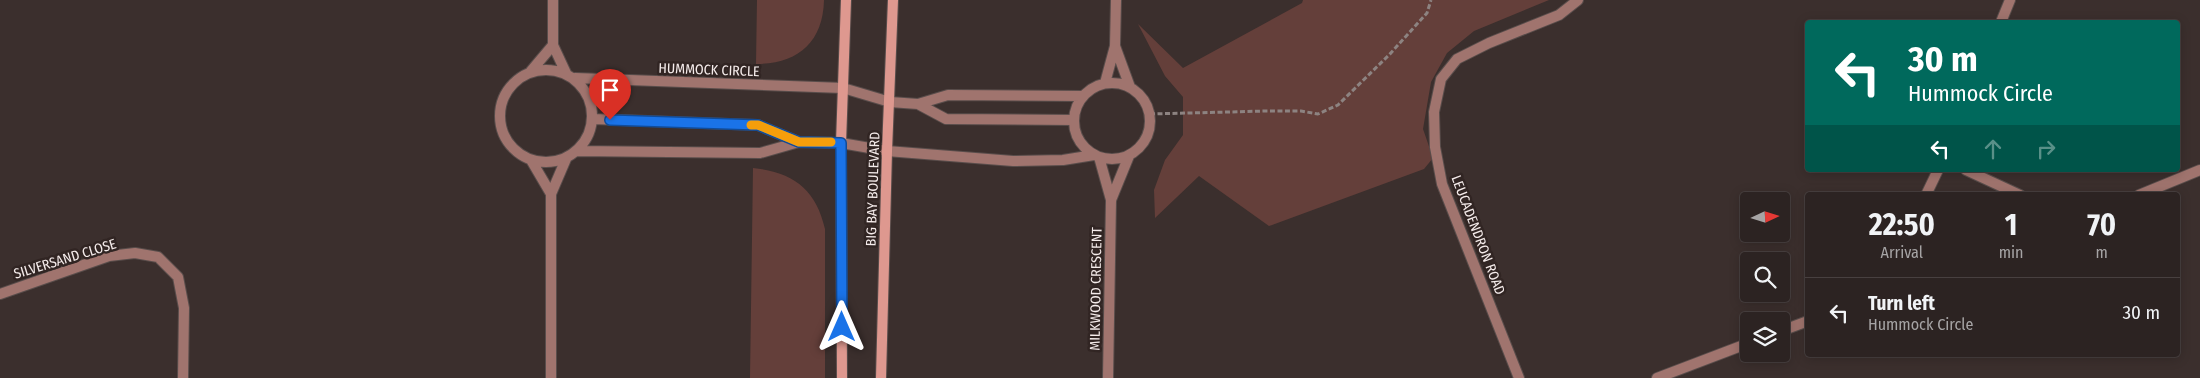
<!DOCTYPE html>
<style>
:root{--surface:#2c2322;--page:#382f2f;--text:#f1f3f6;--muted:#a6a4a5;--line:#484040}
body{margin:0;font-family:"Fira Sans Condensed",sans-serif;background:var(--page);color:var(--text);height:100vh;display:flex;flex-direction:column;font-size:19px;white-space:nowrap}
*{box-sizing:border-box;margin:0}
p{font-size:16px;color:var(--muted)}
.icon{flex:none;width:28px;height:28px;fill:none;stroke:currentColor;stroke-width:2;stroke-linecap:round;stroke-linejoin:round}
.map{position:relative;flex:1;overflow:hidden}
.panel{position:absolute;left:1805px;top:192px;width:375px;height:165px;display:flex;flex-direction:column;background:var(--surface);border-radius:5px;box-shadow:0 2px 12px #0003,0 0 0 1px var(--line)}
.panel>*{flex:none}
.guide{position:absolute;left:1805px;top:20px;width:375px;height:152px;border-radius:5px;box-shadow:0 2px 12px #0003,0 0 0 1px var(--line);background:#00695c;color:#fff;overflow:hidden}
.needle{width:32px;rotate:86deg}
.controls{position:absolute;left:1740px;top:192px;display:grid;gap:10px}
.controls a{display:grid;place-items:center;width:50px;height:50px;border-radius:5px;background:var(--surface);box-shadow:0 2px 12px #0003,0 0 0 1px var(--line);font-size:25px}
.pin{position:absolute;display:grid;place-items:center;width:42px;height:42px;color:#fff;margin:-51px -21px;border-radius:50% 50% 50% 0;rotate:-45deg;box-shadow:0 0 5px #0007}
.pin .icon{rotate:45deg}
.me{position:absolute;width:55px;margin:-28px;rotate:0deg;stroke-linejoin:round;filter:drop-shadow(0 0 4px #0008)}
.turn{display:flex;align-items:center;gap:18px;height:105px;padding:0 20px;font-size:22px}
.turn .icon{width:65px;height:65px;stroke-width:2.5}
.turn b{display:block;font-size:35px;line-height:42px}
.lanes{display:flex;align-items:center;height:48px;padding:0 20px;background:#0003;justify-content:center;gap:25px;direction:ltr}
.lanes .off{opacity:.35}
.eta{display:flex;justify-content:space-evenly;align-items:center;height:85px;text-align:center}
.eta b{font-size:30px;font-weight:700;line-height:35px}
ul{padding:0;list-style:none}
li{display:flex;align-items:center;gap:15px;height:70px;padding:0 20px;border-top:1px solid var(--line)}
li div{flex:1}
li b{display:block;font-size:19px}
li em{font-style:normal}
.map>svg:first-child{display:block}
.green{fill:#643f3a}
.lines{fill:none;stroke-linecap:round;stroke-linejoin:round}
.street-casing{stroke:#594d4b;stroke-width:12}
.secondary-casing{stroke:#594d4b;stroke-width:12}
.path{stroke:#8d8381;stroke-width:3;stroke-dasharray:5 2.5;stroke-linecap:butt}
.street{stroke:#a0746e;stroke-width:10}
.secondary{stroke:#de988f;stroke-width:10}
.route-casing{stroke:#114b97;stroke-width:12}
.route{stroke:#1a73e8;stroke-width:9}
.slow{stroke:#f59e0b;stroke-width:9}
.labels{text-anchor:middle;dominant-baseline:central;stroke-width:5;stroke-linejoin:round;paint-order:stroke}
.street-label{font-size:14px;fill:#f5eceb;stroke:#312523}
</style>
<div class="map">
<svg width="2200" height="378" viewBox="0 0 2200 378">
<rect width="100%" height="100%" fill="#3b2f2d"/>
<path class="green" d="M757 0H824C823 43 797 64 756 64Z
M1303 0H1549L1474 31 1447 53 1431 82 1423 129 1433 158 1424 169 1269 226 1199 176 1155 218 1154 190 1165 160 1183 135V97L1165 76 1138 24 1183 68 1302 3Z
M753 168C793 172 816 189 825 229V378H750Z"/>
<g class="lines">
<g class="street-casing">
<path id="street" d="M553 0V45L566 73
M2001 22 2010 0
M1115 46 1130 87
M500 116a46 46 0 1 1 92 0a46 46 0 1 1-92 0Z
M531 71 553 45
M575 78 843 88 890 102 918 104 946 119 1074 120
M1074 121a38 38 0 1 1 76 0a38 38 0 1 1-76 0Z
M1105 83 1115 46 1116 0
M918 104 948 95 1083 96
M593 119 758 125 799 142
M577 151 760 153 799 142 841 143 887 151 1013 161 1063 160 1094 155
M1099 157 1111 200 1108 378
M531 160 551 194
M1966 170 2020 195
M1926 195 1938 170
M2139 195 2200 170
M1111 200 1129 156
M0 294 109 256 135 253 158 257 178 277 184 308 183 378
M1781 331 1808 321
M551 378V194L566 159
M1519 378 1442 184 1435 147 1434 112 1441 79 1457 59 1489 43 1559 15 1578 0
M1657 378 1749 343"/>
</g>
<g class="secondary-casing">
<path id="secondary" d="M842 378 841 143 846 0
M881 378 887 151 893 0"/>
</g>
<path class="path" d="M1150 114 1267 111H1301L1318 114 1338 105 1389 55 1427 13 1431 0"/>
<use href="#street" class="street"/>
<use href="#secondary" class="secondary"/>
</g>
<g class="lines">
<g class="route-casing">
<path id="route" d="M610 120 758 125 799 142 841 143 842 327"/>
</g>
<use href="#route" class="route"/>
<path class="slow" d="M751 125H758L799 142H831"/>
</g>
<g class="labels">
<g class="street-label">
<text transform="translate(709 70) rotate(2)">HUMMOCK CIRCLE</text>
<text transform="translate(873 189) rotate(-88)">BIG BAY BOULEVARD</text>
<text transform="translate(1478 235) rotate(69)">LEUCADENDRON ROAD</text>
<text transform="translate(65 259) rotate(-17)">SILVERSAND CLOSE</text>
<text transform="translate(1096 289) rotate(-89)">MILKWOOD CRESCENT</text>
</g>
</g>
</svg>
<div class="controls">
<a><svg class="needle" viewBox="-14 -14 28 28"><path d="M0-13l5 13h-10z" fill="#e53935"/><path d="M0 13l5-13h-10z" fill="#a6a4a5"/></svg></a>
<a><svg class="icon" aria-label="search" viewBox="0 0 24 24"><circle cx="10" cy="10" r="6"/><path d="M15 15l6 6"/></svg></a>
<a><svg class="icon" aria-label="layers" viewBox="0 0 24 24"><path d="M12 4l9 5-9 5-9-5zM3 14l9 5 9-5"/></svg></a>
</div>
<div class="pin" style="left:610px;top:120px;background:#d93025"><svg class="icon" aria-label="arrive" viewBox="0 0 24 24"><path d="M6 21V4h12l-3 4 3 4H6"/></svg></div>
<svg class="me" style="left:842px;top:327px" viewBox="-20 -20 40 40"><path d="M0-17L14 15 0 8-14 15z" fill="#1a73e8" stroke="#fff" stroke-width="4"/></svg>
<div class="guide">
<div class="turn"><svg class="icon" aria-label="left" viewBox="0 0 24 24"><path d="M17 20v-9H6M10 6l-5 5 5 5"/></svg><div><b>30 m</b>Hummock Circle</div></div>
<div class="lanes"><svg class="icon" aria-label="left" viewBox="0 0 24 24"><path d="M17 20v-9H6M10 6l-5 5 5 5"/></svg><svg class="icon off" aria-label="ahead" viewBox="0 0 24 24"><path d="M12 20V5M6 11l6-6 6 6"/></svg><svg class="icon off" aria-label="right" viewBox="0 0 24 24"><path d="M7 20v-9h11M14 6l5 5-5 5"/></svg></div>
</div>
<section class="panel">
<div class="eta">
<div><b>22:50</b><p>Arrival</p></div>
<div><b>1</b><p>min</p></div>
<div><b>70</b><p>m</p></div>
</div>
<ul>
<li><svg class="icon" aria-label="left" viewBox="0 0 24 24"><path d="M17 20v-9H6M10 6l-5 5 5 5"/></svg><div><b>Turn left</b><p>Hummock Circle</p></div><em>30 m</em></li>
</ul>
</section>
</div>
